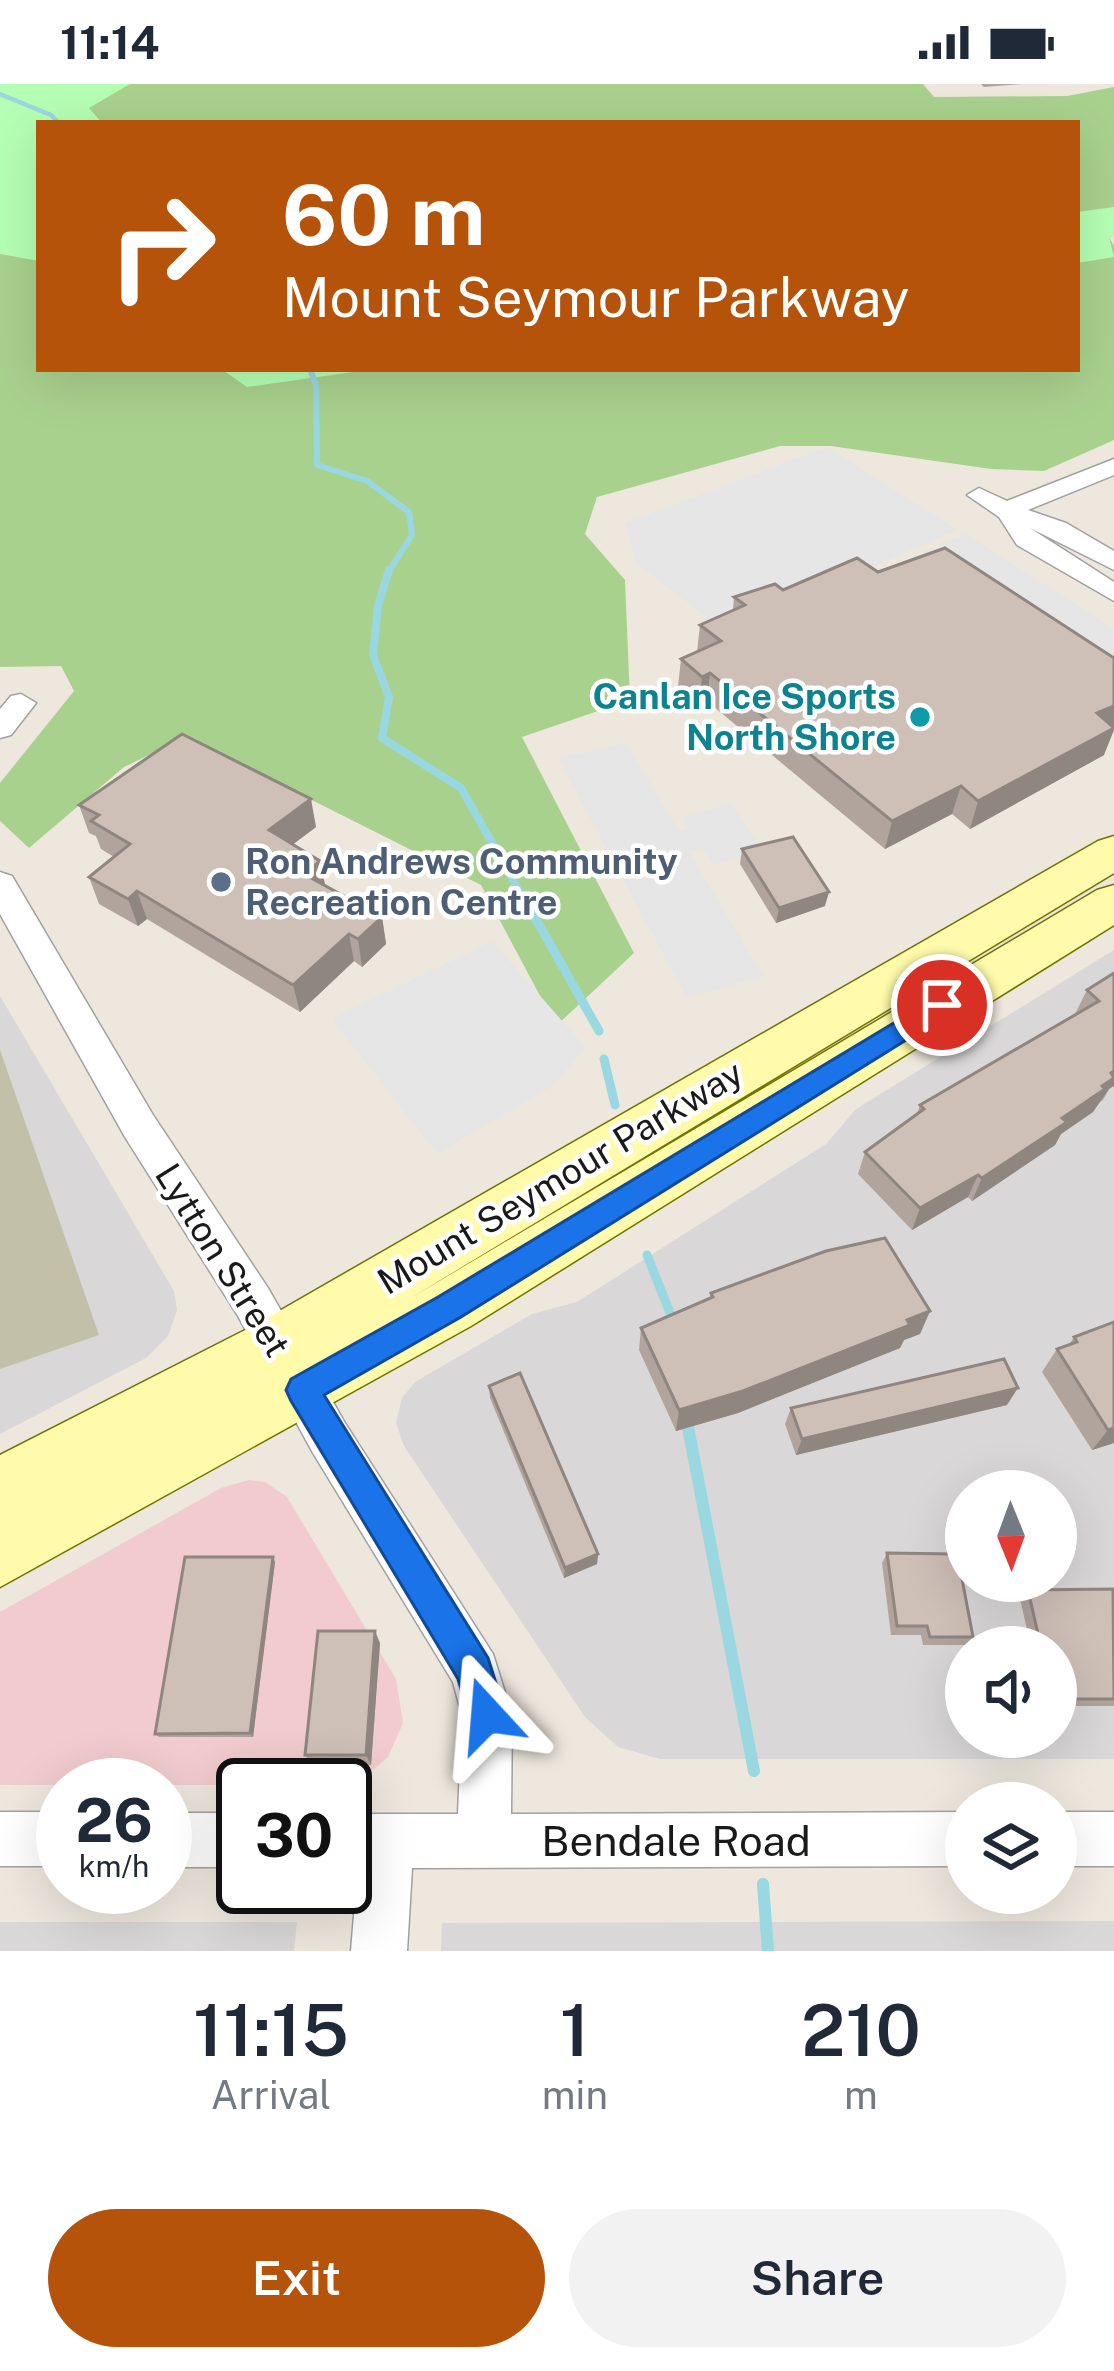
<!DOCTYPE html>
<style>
:root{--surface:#fff;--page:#f2f2f3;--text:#1f2937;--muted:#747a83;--accent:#b45309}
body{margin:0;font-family:"Public Sans",sans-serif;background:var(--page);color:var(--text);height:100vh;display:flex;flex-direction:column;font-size:45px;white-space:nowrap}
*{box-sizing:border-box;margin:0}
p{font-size:39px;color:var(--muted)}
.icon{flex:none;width:66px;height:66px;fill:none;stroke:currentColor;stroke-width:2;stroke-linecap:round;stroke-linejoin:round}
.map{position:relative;height:1867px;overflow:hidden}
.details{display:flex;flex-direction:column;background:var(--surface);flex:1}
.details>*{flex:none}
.top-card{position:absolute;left:36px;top:36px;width:1044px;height:252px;border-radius:0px;box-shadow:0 12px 48px #0002;background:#b45309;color:#fff;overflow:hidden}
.needle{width:78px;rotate:179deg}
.buttons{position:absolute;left:945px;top:1386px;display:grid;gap:24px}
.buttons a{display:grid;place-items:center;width:132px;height:132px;border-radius:50%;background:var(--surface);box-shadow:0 12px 48px #0002;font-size:60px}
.speed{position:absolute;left:36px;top:1674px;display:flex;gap:24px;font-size:60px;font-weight:700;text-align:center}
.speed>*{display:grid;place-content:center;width:156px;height:156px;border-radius:50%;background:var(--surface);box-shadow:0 12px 48px #0002;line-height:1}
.speed small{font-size:30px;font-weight:400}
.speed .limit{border:6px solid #111;border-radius:18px;background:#fff;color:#111}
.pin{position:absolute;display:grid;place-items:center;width:102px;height:102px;color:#fff;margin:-51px;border:6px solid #fff;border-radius:50%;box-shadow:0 3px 12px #0007}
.me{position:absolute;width:132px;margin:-66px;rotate:341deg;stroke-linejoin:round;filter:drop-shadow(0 0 9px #0008)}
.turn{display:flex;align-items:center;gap:42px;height:252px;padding:0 48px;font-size:54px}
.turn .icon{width:156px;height:156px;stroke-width:2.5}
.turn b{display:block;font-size:84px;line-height:102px}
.eta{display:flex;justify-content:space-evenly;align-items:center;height:204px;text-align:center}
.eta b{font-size:72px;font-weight:600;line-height:84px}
.action{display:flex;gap:24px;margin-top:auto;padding:24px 48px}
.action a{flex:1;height:138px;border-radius:72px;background:var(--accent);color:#fff;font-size:48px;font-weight:600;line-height:138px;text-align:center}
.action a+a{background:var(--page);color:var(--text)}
.status{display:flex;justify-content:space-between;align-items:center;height:84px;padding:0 60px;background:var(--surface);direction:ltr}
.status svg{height:33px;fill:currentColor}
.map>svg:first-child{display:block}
.residential{fill:#d9d7d7;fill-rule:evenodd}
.commercial{fill:#f1cbcd}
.construction{fill:#c3c0a9}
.forest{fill:#a9d18e;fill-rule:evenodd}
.park{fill:#b5ffb4}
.parking{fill:#e6e6e6}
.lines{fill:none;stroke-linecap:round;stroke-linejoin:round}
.stream-far4{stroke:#99d7e1;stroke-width:4.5}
.stream-far3{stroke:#99d7e1;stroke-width:6}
.stream-far2{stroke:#99d7e1;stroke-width:8}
.stream-far1{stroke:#99d7e1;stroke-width:9}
.stream{stroke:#99d7e1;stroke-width:12}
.minor-casing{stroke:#a1a1a1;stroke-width:3}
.secondary-casing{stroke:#717300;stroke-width:3}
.minor{fill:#fff;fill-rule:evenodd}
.secondary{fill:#fffbab;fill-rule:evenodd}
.wall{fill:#b1a49d}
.shaded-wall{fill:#908680}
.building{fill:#cebfb7;stroke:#908680;stroke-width:3}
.route{fill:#1a73e8;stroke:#114b97;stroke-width:3}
.culture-dot{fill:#0f9aa8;stroke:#fff;stroke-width:4.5}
.service-dot{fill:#5c6f8a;stroke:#fff;stroke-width:4.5}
.labels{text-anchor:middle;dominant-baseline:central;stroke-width:9;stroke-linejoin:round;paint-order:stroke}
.culture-label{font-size:36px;font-weight:bold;fill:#0d838f;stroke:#fff;text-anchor:end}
.service-label{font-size:36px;font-weight:bold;fill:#4e5e75;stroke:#fff;text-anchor:start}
.street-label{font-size:36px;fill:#1a1a1a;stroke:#fff}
.near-street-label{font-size:42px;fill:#1a1a1a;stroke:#fff}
</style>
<div class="status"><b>11:14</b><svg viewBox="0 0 49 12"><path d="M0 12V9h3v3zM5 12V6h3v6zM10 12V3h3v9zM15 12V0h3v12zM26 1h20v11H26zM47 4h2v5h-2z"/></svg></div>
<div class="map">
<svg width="1114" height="1867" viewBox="0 0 1114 1867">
<rect width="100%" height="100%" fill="#eee7de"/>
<path class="residential" d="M1114 866V1675H660L618 1663 585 1633 404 1362 396 1339 402 1314 415 1298 532 1230 577 1218 826 1060 856 1025ZM966 1407H1056V1497H966ZM966 1563H1056V1653H966Z
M0 912 174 1207 177 1226 168 1252 146 1274 0 1350Z
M1114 1837V1867H441L442 1839Z
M0 1838H297L294 1867H0Z"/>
<path class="commercial" d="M249 1396 265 1398 287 1413 396 1595 403 1639 388 1673 361 1696 340 1701H0V1528L221 1404Z"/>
<path class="construction" d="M0 966 99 1251 0 1285Z"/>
<path class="forest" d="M0 0H923L934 13 1067 12 1114 3V152L1109 153 1114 162V356L1044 387 991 385 831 362H780L597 413 585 450 625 496 630 616 522 653 634 869 556 942 481 801 186 653 124 683 29 764 0 737V699L74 607 61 582 0 583ZM39 39H1077V285H39Z"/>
<path class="park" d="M0 0H130L89 24 102 39H39V177L0 170Z
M1114 123V152L1109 153 1114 173 1077 179V128Z
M221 285H375L247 303Z"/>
<path class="parking" d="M827 363 957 446 723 546 636 479 625 439Z
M966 450 1114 545V597L922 468Z
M626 659 679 747 688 744 682 733 732 720 763 768 713 781 703 764 689 768 763 892 687 914 558 674Z
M492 857 586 964 552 1002 437 1070 332 935Z"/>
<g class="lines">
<path class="stream-far4" d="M0 10 51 31 59 39"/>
<path class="stream-far3" d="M310 285 316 302 317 381 367 397 409 428 412 451 388 489"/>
<path class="stream-far2" d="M389 486 378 521 373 571 389 613 382 654 461 704 538 840"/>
<path class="stream-far1" d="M537 837 599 947
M604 975 615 1021
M647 1171 674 1239"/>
<path class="stream" d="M686 1333 754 1687
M763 1800 768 1867"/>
<g class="minor-casing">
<path id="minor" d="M1114 375V391L1028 426 1066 439 1114 467V486L1030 444 1114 498V517L1017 461 999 433 967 411 979 404 1007 417Z
M21 610 36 619 11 651 0 654V625L11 612Z
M0 788 12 792 153 1031 268 1204 345 1339 493 1570 512 1631 511 1730 966 1728V1782L412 1784 407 1867H351L358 1784H345V1730H458L462 1631 453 1598 313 1369 238 1232 125 1053 0 830Z
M0 1728H63V1782H0Z
M1056 1728H1114V1782H1056Z
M165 1729H243V1783H165Z"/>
</g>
<g class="secondary-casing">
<path id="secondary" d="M1114 752V789L409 1215 1097 806 1114 801V841L471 1242 0 1503V1371L255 1241 1098 757Z"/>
</g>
<use href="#minor" class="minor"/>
<use href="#secondary" class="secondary"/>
</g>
<path class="wall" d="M981 0H1022L984 3Z
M783 506 1104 671 970 745 952 730 885 765 707 617 699 621 678 603 681 575 697 568 700 541 733 526 734 513Z
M79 721 316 743 293 760 325 802 382 833 386 860 362 883 354 877 300 928 147 835 138 842 99 820 89 793 114 773 101 765 96 752 89 749Z
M742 765 825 822 776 839 740 780Z
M1114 889 1109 1005 1103 1016 1097 1020 1093 1028 1061 1050 1055 1061 972 1117 968 1113 912 1146 858 1090 865 1068 917 1030 920 1021 1075 930 1087 906Z
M711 1209 930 1227 920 1250 904 1256 900 1264 738 1329 676 1347 639 1266 641 1244 710 1214Z
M1114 1238V1359L1092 1366 1042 1288 1057 1265 1069 1261 1074 1253Z
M489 1302 598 1470 597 1480 564 1494 490 1314Z
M1007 1321 796 1371 785 1340 791 1324Z
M887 1469 973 1553 966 1561H923L921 1551H891L882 1479Z
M275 1478 253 1653H159L155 1650Z
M1028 1506 1114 1511V1622H1056V1563H1031L1020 1515Z
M380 1559 371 1681H312L305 1671Z"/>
<path class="shaded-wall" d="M710 589 707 617 699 621 702 593Z
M1114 622V646L1104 671 970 745 978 717 1097 629Z
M961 702 952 730 885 765 892 737Z
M311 715 316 743 275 774 269 746Z
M320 777 326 805 304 790Z
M137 807 147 835 138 842 128 815Z
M829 808 825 822 776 839 779 824Z
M382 833 386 860 362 883 358 855Z
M349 850 354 877 300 928 293 901Z
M1114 987V1002L1109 1005 1093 1028 1061 1050 1055 1061 972 1117 982 1094 1062 1034Z
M978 1091 968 1113 912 1146 920 1124Z
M930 1227 920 1250 904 1256 900 1264 738 1329 676 1347 679 1326Z
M1018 1304 1007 1321 796 1371 802 1355Z
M1114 1344V1359L1092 1366 1108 1346Z
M598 1470 597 1480 564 1494 565 1484Z
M273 1473 275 1478 253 1653 250 1649Z
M375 1547 380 1559 371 1681 366 1671Z"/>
<path class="building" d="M945 464 1114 574V622L1097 629 1114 644 978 717 961 702 892 737 710 589 702 593 681 575 721 557 700 541 745 521 734 513 775 500 783 506 857 474 878 488Z
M182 650 311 715 269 746 320 777 304 790 382 833 358 855 349 850 293 901 137 807 128 815 89 793 130 760 91 737 99 731 79 721Z
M793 753 829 808 779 824 742 765Z
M1114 889V987L1111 989 1114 994 1102 1002 1105 1005 1062 1034 1067 1038 982 1094 978 1091 920 1124 865 1068 924 1025 920 1021 1099 917 1087 906Z
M885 1154 930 1227 907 1236 910 1241 743 1307 679 1326 641 1244 713 1213 711 1209 826 1167Z
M1114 1238V1344L1108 1346 1057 1265 1077 1258 1074 1253Z
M1004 1275 1018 1304 802 1355 791 1324Z
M520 1289 598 1470 565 1484 489 1302Z
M887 1469 953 1470 955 1480 959 1479 973 1553H930L927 1542H897Z
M185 1473H273L250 1649 155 1650Z
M1113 1505 1114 1615H1056V1563H1041L1028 1506Z
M318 1547H375L366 1671H305Z"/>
<path class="route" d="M942 910 955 921 951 928 461 1233 324 1311 488 1574 506 1631 501 1645 487 1651 473 1645 458 1595 291 1317 286 1306 291 1295 438 1213Z"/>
<circle class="culture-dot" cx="920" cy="633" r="12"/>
<circle class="service-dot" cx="221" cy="798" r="12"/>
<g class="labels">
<g class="culture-label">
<text x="896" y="612">Canlan Ice Sports<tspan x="896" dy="41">North Shore</tspan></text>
</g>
<g class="service-label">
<text x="245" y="777">Ron Andrews Community<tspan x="245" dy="41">Recreation Centre</tspan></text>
</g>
<g class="street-label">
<text transform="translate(560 1093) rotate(-31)">Mount Seymour Parkway</text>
<text transform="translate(223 1176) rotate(58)">Lytton Street</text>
</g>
<g class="near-street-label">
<text x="676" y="1756">Bendale Road</text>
</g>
</g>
</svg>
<div class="buttons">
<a><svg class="needle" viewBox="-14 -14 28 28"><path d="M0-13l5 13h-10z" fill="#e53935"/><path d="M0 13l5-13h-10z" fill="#747a83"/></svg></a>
<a><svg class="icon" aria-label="sound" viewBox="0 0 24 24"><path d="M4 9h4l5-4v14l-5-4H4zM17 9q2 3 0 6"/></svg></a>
<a><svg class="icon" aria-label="layers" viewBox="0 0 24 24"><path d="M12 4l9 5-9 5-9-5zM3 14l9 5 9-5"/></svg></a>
</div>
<div class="speed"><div>26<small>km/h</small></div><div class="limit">30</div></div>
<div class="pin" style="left:942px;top:921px;background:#d93025"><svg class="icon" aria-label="arrive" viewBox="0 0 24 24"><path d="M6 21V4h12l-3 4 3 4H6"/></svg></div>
<svg class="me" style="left:487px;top:1631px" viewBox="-20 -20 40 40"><path d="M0-17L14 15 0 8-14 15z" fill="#1a73e8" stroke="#fff" stroke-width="4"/></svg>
<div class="top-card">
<div class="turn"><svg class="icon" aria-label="right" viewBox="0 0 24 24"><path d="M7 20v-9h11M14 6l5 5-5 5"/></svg><div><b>60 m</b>Mount Seymour Parkway</div></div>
</div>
</div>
<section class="details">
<div class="eta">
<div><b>11:15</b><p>Arrival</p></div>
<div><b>1</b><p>min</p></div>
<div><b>210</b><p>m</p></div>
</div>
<div class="action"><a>Exit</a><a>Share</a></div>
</section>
